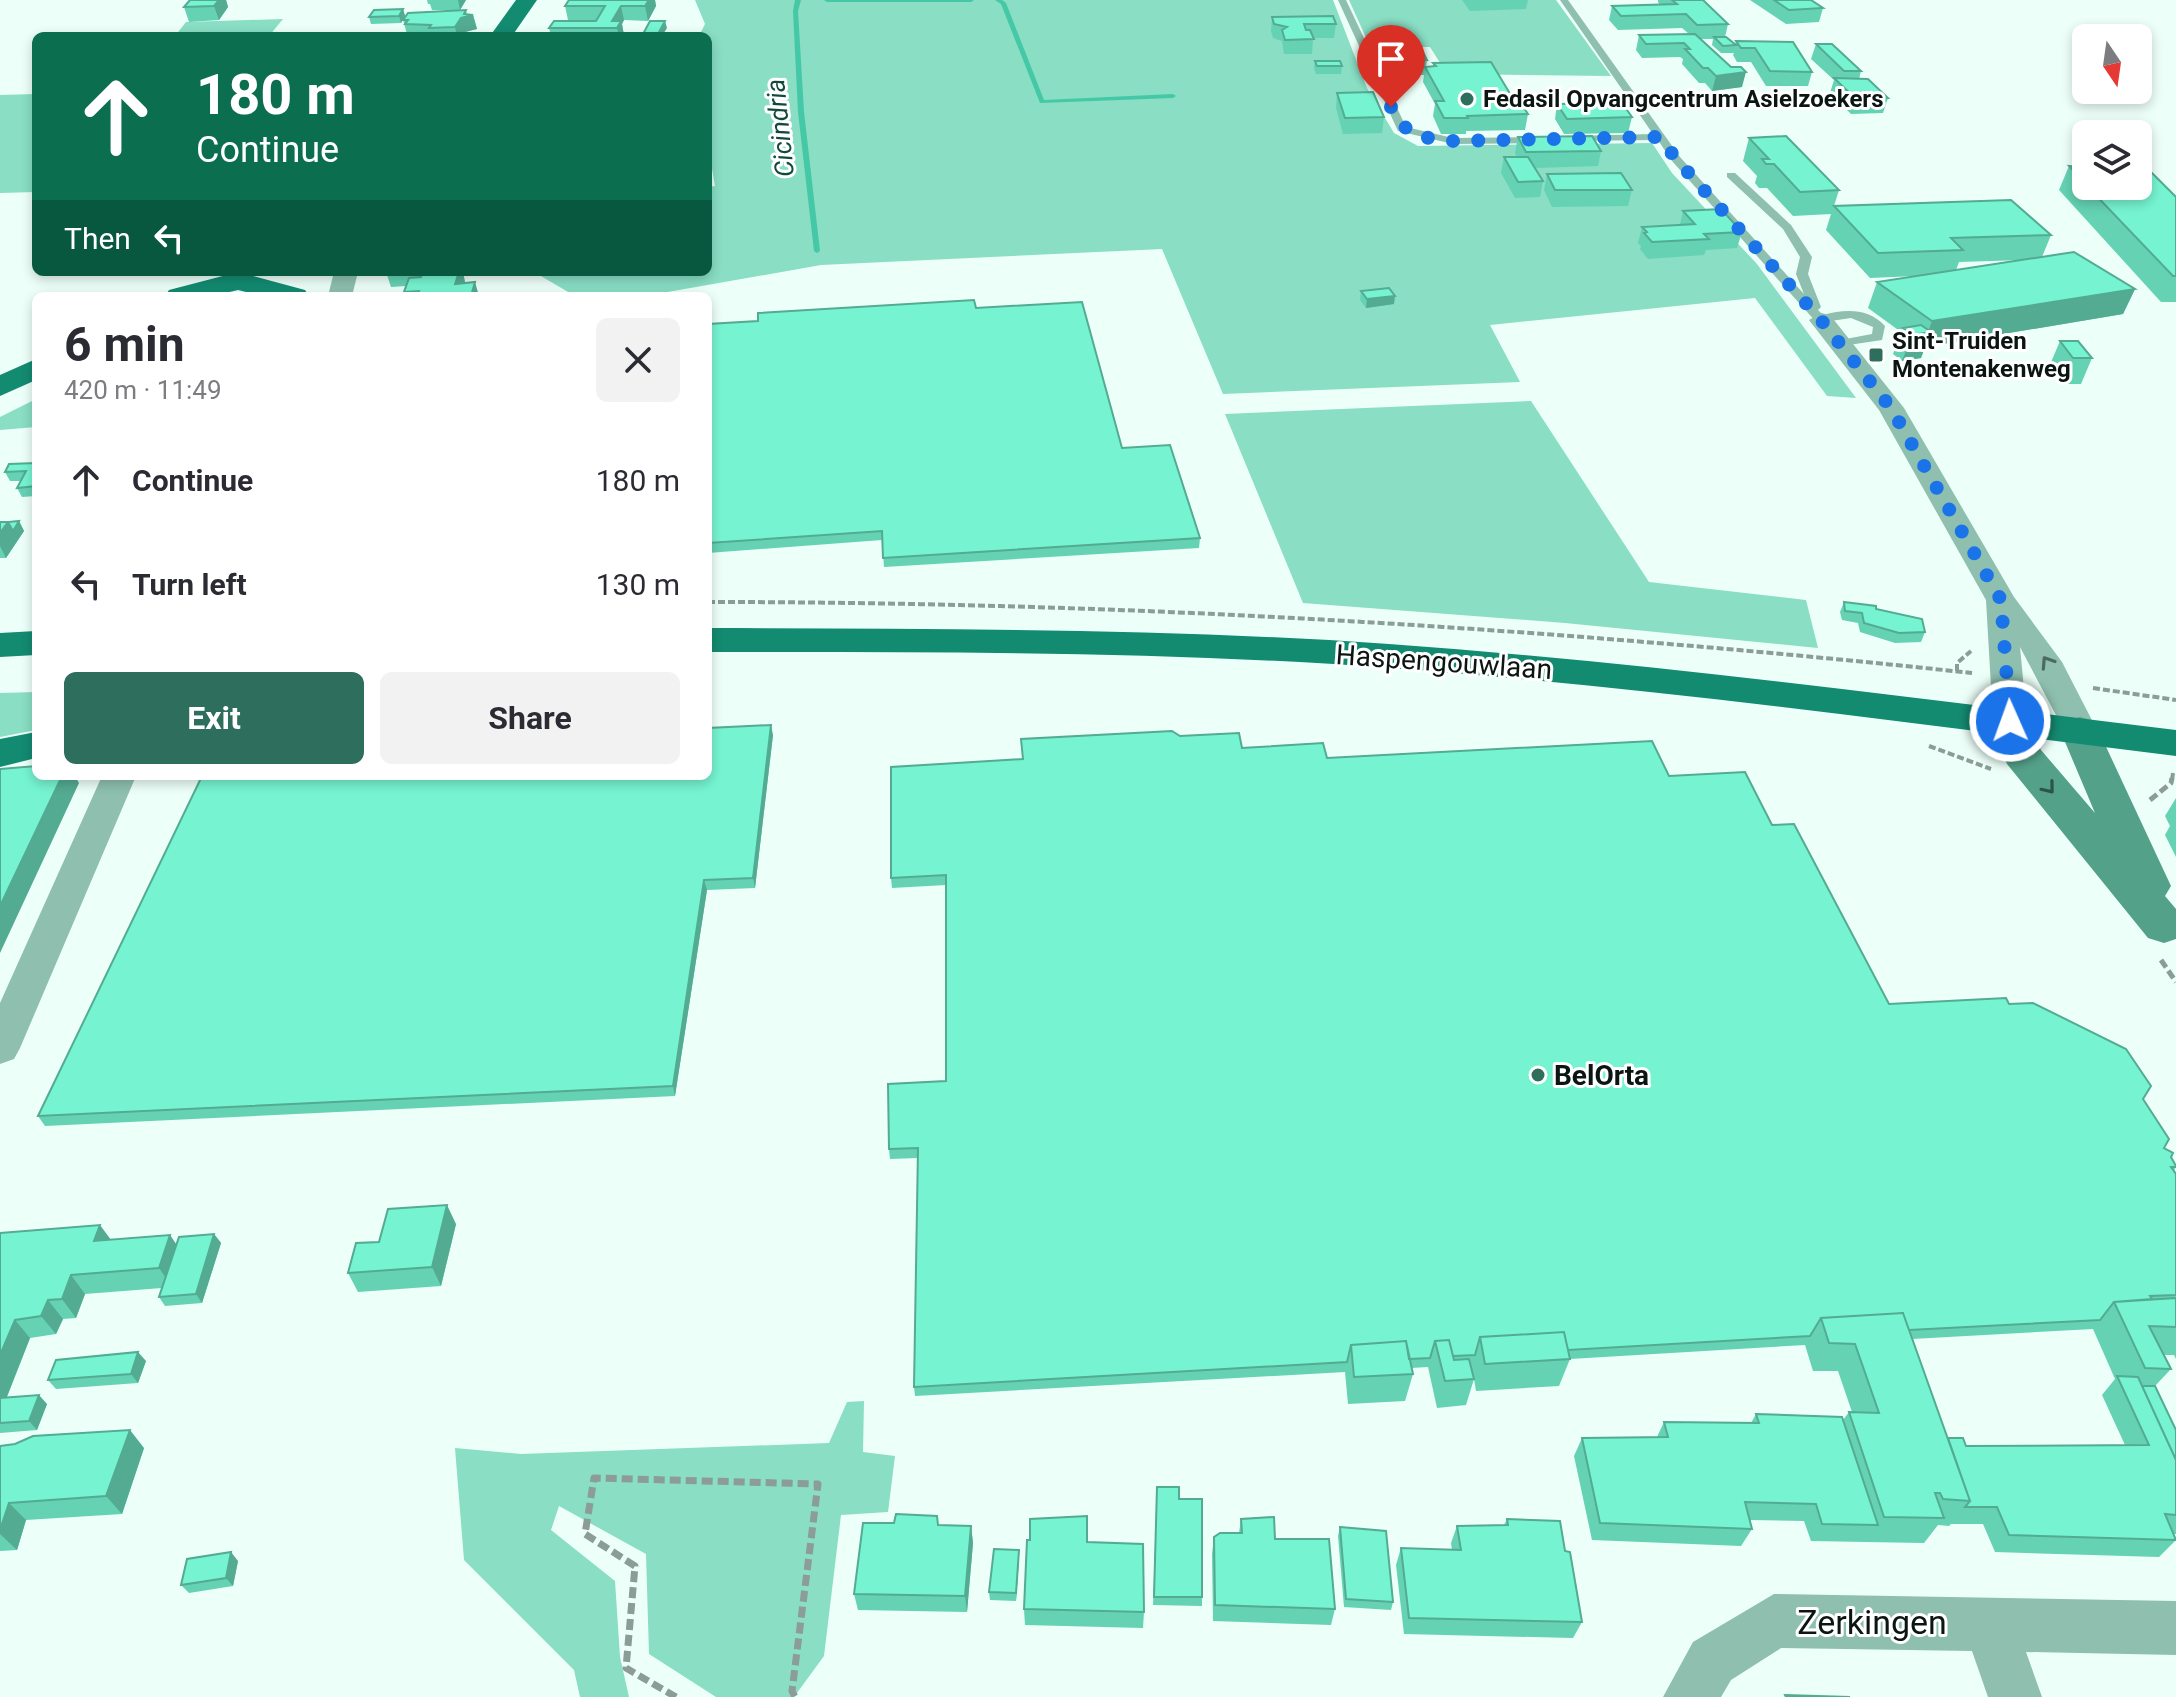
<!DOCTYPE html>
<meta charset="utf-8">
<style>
:root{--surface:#fff;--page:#f2f2f3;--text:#2b2b33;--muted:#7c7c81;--accent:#2e6e5c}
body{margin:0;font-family:Roboto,sans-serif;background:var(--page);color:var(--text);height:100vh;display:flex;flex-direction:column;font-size:30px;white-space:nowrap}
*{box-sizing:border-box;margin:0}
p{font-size:26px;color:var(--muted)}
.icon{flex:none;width:44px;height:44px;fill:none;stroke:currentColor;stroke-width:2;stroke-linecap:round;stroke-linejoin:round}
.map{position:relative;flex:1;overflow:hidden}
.sheet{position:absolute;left:32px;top:292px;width:680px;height:488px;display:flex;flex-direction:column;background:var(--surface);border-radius:12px;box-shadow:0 4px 12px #0003}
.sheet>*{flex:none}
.guide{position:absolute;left:32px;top:32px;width:680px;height:244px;border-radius:12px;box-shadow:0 4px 12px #0003;background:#0b6e4f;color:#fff;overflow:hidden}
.needle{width:52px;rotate:167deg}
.controls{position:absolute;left:2072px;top:24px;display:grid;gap:16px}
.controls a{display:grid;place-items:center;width:80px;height:80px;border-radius:12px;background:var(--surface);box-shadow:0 4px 12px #0003;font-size:40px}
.pin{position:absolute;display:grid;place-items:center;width:68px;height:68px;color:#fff;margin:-82px -34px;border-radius:50% 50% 50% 0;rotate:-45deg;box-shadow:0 0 8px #0007}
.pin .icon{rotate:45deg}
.me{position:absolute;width:88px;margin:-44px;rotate:358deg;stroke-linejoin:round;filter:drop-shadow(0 0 6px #0008)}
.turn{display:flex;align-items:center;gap:28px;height:168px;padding:0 32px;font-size:36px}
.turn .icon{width:104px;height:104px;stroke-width:2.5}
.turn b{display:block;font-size:56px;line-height:68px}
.then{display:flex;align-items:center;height:76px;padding:0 32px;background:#0003;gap:16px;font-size:30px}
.round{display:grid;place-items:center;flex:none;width:84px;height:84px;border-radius:12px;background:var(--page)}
.summary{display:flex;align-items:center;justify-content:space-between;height:136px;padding:0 32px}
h1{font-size:48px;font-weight:700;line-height:60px}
.primary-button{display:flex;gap:16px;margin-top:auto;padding:16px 32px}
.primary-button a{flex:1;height:92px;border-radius:12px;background:var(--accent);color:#fff;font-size:32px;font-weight:700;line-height:92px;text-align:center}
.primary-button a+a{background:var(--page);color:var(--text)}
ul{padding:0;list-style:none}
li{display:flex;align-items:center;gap:24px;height:104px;padding:0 32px}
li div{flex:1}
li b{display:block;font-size:30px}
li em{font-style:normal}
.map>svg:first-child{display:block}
.green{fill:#89dec4}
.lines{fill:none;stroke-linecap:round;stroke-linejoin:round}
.stream{fill:#44c8a6;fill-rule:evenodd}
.path-far2{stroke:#8c9c96;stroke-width:4;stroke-dasharray:7 3;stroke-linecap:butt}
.path-far1{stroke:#8c9c96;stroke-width:5;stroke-dasharray:9 4;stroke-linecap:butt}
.path{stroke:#8c9c96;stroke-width:7;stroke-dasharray:11 5;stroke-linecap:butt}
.lane{fill:#8ebfaf;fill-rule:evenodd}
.street{fill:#8ebfaf;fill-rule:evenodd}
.secondary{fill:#54a18a;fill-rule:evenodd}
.primary{fill:#138b71;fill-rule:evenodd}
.wall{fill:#65d2b4;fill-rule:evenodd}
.shaded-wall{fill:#53ab92}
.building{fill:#76f4d1;stroke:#53ab92;stroke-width:2}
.oneway{stroke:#4c6a60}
.oneway2{stroke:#2c5548}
.route{stroke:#1a73e8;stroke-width:14;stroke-dasharray:0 25.2}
.poi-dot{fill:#2e6e5c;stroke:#fff;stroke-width:3}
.labels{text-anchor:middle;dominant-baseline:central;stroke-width:6;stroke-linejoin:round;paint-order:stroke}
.far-poi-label{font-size:24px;font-weight:bold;fill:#0b1612;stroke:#fff;text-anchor:start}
.far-water-label{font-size:26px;font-style:italic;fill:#12493b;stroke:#fff}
.street-label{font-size:28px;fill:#0b1612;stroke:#fff}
.poi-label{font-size:28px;font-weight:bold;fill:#0b1612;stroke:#fff;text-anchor:start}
.near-street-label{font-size:34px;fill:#0b1612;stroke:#fff}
</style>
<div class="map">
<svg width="2176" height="1697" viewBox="0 0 2176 1697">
<rect width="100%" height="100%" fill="#ecfff8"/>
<path class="green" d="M695 0H1333L1367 88 1394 133 1418 146 1652 143 1672 173 1757 264 1856 398 1827 396 1755 298 1490 325 1520 382 1223 394 1162 249 821 265 645 296H575L534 272H708V187L715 186 708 145V36H699L705 24Z
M1349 0H1556L1611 76 1447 74 1430 47H1386L1390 59 1376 60Z
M283 19 269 36 308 35 307 36H175L186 22Z
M36 94V192L0 193V95Z
M36 399V427L0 430V417Z
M1531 401 1649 582 1806 600 1818 648 1565 623 1303 603 1225 414Z
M36 692V730L0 737V693Z
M864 1401 863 1452 895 1456 888 1512 841 1515 824 1656 794 1697H716L649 1654 646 1554 559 1506 551 1530 615 1581 620 1657 629 1697H580L574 1670 464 1560 455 1448 521 1454 829 1443 847 1402Z"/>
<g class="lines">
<path class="stream" d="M795 0H801L798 11 804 112 820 251 817 253 814 251 798 112 793 11Z
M824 0H974L971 2H827Z
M995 0H1002L1006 3 1044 100 1173 94 1176 96 1173 98 1040 103 1001 4Z"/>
<path class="path-far2" d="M708 602C1131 602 1551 628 1972 673
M1957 671V663L1971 651
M2093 688 2176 700
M1929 746 1991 769
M2172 780 2173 773"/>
<path class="path-far1" d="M2150 800 2171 783 2172 778
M2161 960 2176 982"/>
<path class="path" d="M676 1697 626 1668 635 1566 585 1534 594 1478 818 1484 792 1691 795 1697"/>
<path class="lane" d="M1338 0H1346L1406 127 1453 138 1541 137 1546 140 1541 143 1453 144 1398 131Z
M1560 0H1568L1680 157 1804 294 1796 274 1800 257 1783 229 1727 177V173H1735L1791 225 1812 257 1808 274 1821 307 1818 310 1823 315C1846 309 1868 308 1885 326L1882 340 1835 347V341L1872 334 1873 327 1851 318 1817 323 1672 161 1658 140 1567 141V137L1571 136 1653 134Z"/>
<path class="street" d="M334 272H358L352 296H328Z
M1821 313 1830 315 1904 408 2014 597 2062 662 2097 730 2092 738 2080 741 2068 738 2020 647 2027 721 2022 729 2010 732 1998 729 1993 721 1986 600 1879 410 1809 320Z
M102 776H136L20 1048 14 1059 0 1064V1003Z
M1774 1594 2176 1601V1655L2026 1652 2042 1697H1988L1972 1651 1781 1648 1731 1680 1721 1697H1663L1693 1642Z"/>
<path class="secondary" d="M2010 708 2024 712 2041 750 2095 813 2060 730 2066 721 2080 717 2094 721 2171 886 2165 896 2176 909V939L2164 943 2148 938 2007 764 1990 721 1996 712Z"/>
<path class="primary" d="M516 0H537L512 36H490Z
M238 272 305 290 309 296H262L238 290 213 296H165L169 290Z
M36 359V380L0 396V375Z
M708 628C935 629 1162 628 1389 644 1652 663 1914 698 2176 730V756C1914 724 1652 687 1389 668 1163 651 935 652 708 652Z
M36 631V655L0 657V633Z
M36 732V758L0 767V739Z"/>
</g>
<path class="wall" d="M190 0H226L228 7 219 20 189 22 184 7Z
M427 0H466L460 10H432L430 4H428Z
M569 0H655L656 6 648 21 624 20 622 24 624 36H551L549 28 597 20H568L565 6Z
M1462 0H1528L1526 9 1470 11Z
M1658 0H1703L1728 24 1725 37 1735 45 1736 41 1812 72 1808 86H1766L1751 62H1737L1733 55 1734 53H1721L1712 45 1713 39H1700L1742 87 1712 91 1705 83H1699L1682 64 1683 59 1680 57 1642 58 1636 50 1639 35 1689 34 1682 28 1618 30 1609 20 1612 6 1660 5 1658 2Z
M1750 0H1811L1823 8 1819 22 1786 24Z
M403 9 405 16 401 23 371 24 369 17Z
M467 14 473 15 477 29 465 32 462 36H409L407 34 403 20Z
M1272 17 1336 24 1334 38H1313L1312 54H1284L1282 41 1273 38 1271 31Z
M1382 39 1427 60 1426 67H1433V63L1515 102 1528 114 1525 130 1466 131V134H1441L1433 116 1435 104 1423 82 1424 75H1390L1380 53Z
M1816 44 1861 71 1859 79 1888 98 1883 113 1851 114 1830 93 1834 80 1811 59Z
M1315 61 1342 66 1341 74H1316L1314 68Z
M1337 93 1384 117 1382 133 1343 134 1336 108Z
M1557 104 1632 117 1628 133 1564 134 1555 119Z
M1518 137 1601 151 1598 166 1535 168 1543 181 1540 197 1515 198 1501 173 1504 157H1517L1515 153Z
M1749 138 1839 190 1834 206 2051 235 2042 257 2135 289 2123 314 1925 347 1921 358 1902 361 1893 354 1901 332 1868 308 1877 282 1916 276 1870 278 1826 230 1831 214 1793 216 1767 188H1759L1755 183 1757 176 1743 161ZM2023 260 1956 270 1959 262Z
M2069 166 2086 167V186H2138L2176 197V302H2161L2059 190Z
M1547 174 1632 190 1628 206 1552 207 1544 190Z
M1683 211 1742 232 1737 248 1706 250 1704 255 1648 259 1640 249 1641 246 1638 243 1642 227 1680 225Z
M386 272H463L465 283 479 296H405L404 292 406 286 391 287Z
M1361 291 1394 304 1366 308 1360 300Z
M976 308 1122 448 1200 538 1199 548 884 567 882 540 708 553V324Z
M2060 341 2092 358 2081 384H2062L2049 367Z
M36 463V496L22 497 17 488 21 481H10L5 472Z
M19 521 24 531 6 558H0V522Z
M1844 602 1925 632 1921 642 1895 643 1860 632 1858 623 1842 620 1840 612Z
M773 735 755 888 707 890 675 1096 45 1126 38 1116Z
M1180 736 1242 748 1327 758 1669 776 1772 825 1889 1004H2009L2143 1099 2164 1148 2176 1166 2174 1171 2176 1174V1359L2174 1355H2164L2171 1369 2155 1386 2176 1430V1534H2174L2176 1540 2159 1557 1995 1552 1983 1524H1951L1949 1526 1938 1525 1924 1543 1866 1542 1811 1541 1804 1521 1750 1520 1752 1529 1741 1546 1592 1540 1574 1456 1582 1438 1657 1437 1664 1422 1751 1423 1756 1414 1843 1420 1849 1412H1852L1838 1371H1813L1805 1345 1570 1359 1559 1386 1476 1391 1474 1379 1466 1405 1437 1408 1428 1367 1411 1368 1413 1374 1405 1401 1348 1404 1345 1372 915 1396 914 1387 918 1158 890 1159 889 1149 946 1081V885L892 888 891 878 1022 759ZM2093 1329 2115 1379 2102 1395 2125 1445 1966 1446 1948 1438 1912 1339Z
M2176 798V857L2165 835 2170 826 2165 816Z
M456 1224 441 1286 358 1292 348 1273 379 1242Z
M0 1233 176 1244 214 1234 221 1243 202 1303 165 1306 159 1297 162 1288 85 1294 76 1318 63 1319 56 1334 30 1338 7 1397 47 1404 37 1430 0 1433Z
M146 1361 138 1383 56 1389 48 1380Z
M0 1446 144 1448 122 1514 26 1520 17 1550 0 1551Z
M1157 1487 1179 1499 1202 1597V1606L1153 1605Z
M1241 1519 1275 1539 1335 1609 1331 1625 1213 1621 1212 1554 1214 1537 1239 1533Z
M1507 1519 1565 1551 1582 1622 1573 1638 1404 1634 1396 1565 1401 1548 1452 1550 1451 1543 1457 1526 1504 1525Z
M938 1525 971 1526 973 1543 967 1612 858 1610 854 1594Z
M1340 1527 1393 1602 1391 1610 1344 1607 1338 1536Z
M1087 1542 1144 1612 1143 1628 1025 1625 1024 1609Z
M1019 1558 1016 1601 990 1600 989 1592Z
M238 1561 233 1586 189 1593 181 1585Z"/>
<path class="shaded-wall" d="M219 0H226L228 7 219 20 214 6Z
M458 0H466L460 10Z
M649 0H655L656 6 648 21 645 6Z
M621 6 624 20 622 24 624 35 619 36 617 28 612 21Z
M403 9 405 16 401 23 399 16Z
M466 10 467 17 473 15 477 29 465 32 462 36H457L455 27 464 14Z
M665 21 667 28 662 36H657Z
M1746 72 1742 87 1712 91 1716 76Z
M459 272H463L465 282 455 284Z
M475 282 479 296H471Z
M2135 289 2123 314 1925 347 1921 358 1902 361 1912 335 1928 332 1932 321Z
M1395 296 1394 304 1366 308 1367 299Z
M19 521 24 531 6 558 0 546V533L8 522Z
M771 725 773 735 755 888 753 878Z
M62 776H75L79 783 0 953V906Z
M704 880 707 890 675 1096 673 1086Z
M447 1205 456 1224 441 1286 432 1267Z
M100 1225 114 1244 94 1241Z
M214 1234 221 1243 202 1303 196 1294Z
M170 1235 183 1254 172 1287 159 1268Z
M71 1275 85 1294 76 1318 62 1299Z
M48 1300 63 1319 56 1334 41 1316Z
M15 1320 30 1338 0 1414V1355Z
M138 1352 146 1361 138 1383 131 1374Z
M39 1395 47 1404 37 1430 29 1421Z
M130 1430 144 1448 122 1514 106 1496Z
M9 1503 26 1520 17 1550 0 1534V1530Z
M971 1526 973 1543 967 1612 965 1596Z
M1019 1550V1558L1016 1601V1593Z
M231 1552 238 1561 233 1586 226 1578Z"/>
<path class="building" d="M190 0H219L214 6 184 7Z
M569 0H649L645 6H621L612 21H621L617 28H549L554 21H596L605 6H565Z
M1672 0H1703L1728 24 1697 25 1686 14 1621 16 1612 6 1677 4Z
M1774 0H1811L1823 8 1789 10Z
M403 9 399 16 369 17 374 10Z
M466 10 464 14 473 15 461 18 455 27 429 28 431 25 405 24 408 20H403L408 13Z
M1333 16 1336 24H1304L1306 30H1310L1314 39 1285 40 1282 30 1287 27 1274 24 1272 17Z
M650 21H665L657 36H642Z
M1695 34 1731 67H1741L1746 72 1716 76 1708 68H1703L1685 49H1690L1684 43 1646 44 1639 35Z
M1714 37H1726L1736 45 1723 46Z
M1416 38 1427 60H1392L1382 39Z
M1736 41 1793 42 1812 72 1770 71 1755 48H1741Z
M1816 44H1832L1861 71H1844Z
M1315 61H1340L1342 66H1317Z
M1491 62 1515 102H1520L1528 114 1467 116 1468 118H1444L1435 101H1444L1425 67 1436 66 1433 63Z
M1834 78 1868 79 1888 98 1856 99Z
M1373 92 1384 117 1345 118 1337 93Z
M1622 103 1632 117 1567 119 1557 104Z
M1592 136 1601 151 1526 152 1518 137Z
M1786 136 1839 190 1800 192 1774 164H1766L1762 159H1769L1749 138Z
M1504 157H1528L1543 181 1518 182Z
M2069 166 2086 167V185Z
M2138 168H2147L2176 197V276H2173L2087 186H2138Z
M1621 173 1632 190H1555L1547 174Z
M2011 200 2051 235 1951 238 1963 250 1878 253 1834 206Z
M1721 209 1742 232 1704 234 1709 239 1652 242 1644 233 1647 232 1642 227 1695 224 1683 211Z
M2074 252 2135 289 1932 321 1877 282Z
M423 272H459L455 284 475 282 471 296H417L419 291 404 292 409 278 421 277Z
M1389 288 1395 296 1367 299 1361 291Z
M974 300 976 308 1082 302 1122 448 1170 445 1200 538 883 558 882 531 708 543V324L758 321V313Z
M1921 325 1931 332 1912 335 1903 328Z
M2060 341H2078L2092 358H2073Z
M36 463V486L17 488 26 471 5 472 9 464Z
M19 521 13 531 8 522Z
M0 522H8L0 533Z
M1844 602 1876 606V609L1922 619 1925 632 1899 633 1864 623 1862 613 1845 611Z
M771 725 753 878 704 880 673 1086 38 1116 202 776H708V728Z
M1172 731 1180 736 1239 733 1242 748 1323 743 1327 758 1652 741 1669 776 1745 772 1772 825 1794 824 1889 1004 2006 998 2009 1004 2033 1003 2126 1049 2151 1086 2143 1099 2169 1139 2164 1148 2173 1153 2171 1157 2176 1166V1167H2171L2176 1174V1295L2150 1296 2152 1299 2114 1302 2100 1320 1909 1330 1903 1313 1821 1318 1810 1336 1568 1350 1564 1332 1480 1337 1475 1355 1453 1356 1449 1340 1435 1341 1430 1358 1409 1359 1406 1341 1351 1345 1347 1362 914 1387 918 1148 889 1149 888 1084 946 1081V875L891 878V767L1023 759 1021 739Z
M36 766V776H62L0 906V769Z
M447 1205 432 1267 348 1273 356 1243 379 1242 388 1209Z
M100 1225 94 1241 170 1235 159 1268 71 1275 62 1299 48 1300 41 1316 15 1320 0 1355V1233Z
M214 1234 196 1294 159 1297 179 1237Z
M2176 1298V1327L2149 1326 2171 1369 2145 1368 2114 1302Z
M1903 1313 1970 1501 1943 1499 1940 1493H1935L1944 1518 1884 1517 1849 1412 1879 1413 1855 1344 1829 1343 1821 1318Z
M1564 1332 1570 1359 1485 1364 1480 1337Z
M1449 1340 1454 1360 1469 1359 1474 1379 1445 1381 1435 1341Z
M1406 1341 1413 1374 1354 1377 1351 1345Z
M138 1352 131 1374 48 1380 56 1360Z
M2117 1376 2138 1377 2176 1460V1515L2165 1514 2176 1540 2009 1535 1997 1507H1965L1970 1501 1948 1438H1963L1966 1446 2149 1445Z
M2142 1386H2155L2176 1430V1460Z
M39 1395 29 1421 0 1423V1398Z
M1756 1414 1842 1417 1878 1525 1822 1524 1816 1504 1745 1502 1752 1529 1600 1523 1582 1438 1668 1437 1664 1422 1759 1423Z
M130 1430 106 1496 9 1503 0 1530V1446L15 1444 33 1436Z
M1157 1487H1179V1499H1202V1597H1154Z
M896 1514 937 1516 938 1525 971 1526 965 1596 854 1594 863 1523H894Z
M1087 1516V1542L1143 1544 1144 1612 1024 1609 1027 1540H1030V1519Z
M1274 1517 1275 1539H1329L1335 1609 1215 1605 1214 1537 1220 1533H1242L1241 1519Z
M1507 1519 1560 1521 1565 1551 1570 1552 1582 1622 1409 1618 1401 1548 1461 1550 1457 1526 1508 1525Z
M1340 1527 1386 1531 1393 1602 1346 1599Z
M994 1549 1019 1550 1016 1593 989 1592Z
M231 1552 226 1578 181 1585 187 1559Z
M1785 1695 1850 1697H1786Z"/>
<defs><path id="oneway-chevron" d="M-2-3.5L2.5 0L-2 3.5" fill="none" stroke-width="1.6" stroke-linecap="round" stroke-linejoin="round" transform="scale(2)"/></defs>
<use class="oneway" href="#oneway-chevron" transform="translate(2047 662) rotate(-123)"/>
<use class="oneway2" href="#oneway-chevron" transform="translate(2049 788) rotate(51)"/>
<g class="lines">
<path class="route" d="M1391 107C1408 139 1420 137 1454 141L1660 137 1676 159 1821 320 1891 408 2001 600 2010 721"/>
</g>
<g class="poi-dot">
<circle cx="1467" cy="99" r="8"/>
<rect x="1868" y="347" width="16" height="16" rx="4"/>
<circle cx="1538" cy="1075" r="8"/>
</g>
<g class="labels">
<g class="far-poi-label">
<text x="1483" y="99">Fedasil Opvangcentrum Asielzoekers</text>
<text x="1892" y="341">Sint-Truiden<tspan x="1892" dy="28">Montenakenweg</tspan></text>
</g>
<g class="far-water-label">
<text transform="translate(780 128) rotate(-96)">Cicindria</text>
</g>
<g class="street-label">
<text transform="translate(1444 662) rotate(4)">Haspengouwlaan</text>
</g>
<g class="poi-label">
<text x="1554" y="1075">BelOrta</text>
</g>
<g class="near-street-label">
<text x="1872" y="1622">Zerkingen</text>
</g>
</g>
</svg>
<div class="controls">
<a><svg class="needle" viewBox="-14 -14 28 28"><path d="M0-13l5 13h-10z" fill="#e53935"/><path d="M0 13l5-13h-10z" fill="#7c7c81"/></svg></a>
<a><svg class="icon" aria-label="layers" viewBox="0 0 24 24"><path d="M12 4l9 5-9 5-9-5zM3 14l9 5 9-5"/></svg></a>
</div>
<div class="pin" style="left:1391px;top:107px;background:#d93025"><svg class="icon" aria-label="arrive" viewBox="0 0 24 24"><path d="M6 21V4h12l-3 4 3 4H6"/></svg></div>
<svg class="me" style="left:2010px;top:721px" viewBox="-20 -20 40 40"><circle r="17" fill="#1a73e8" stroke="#fff" stroke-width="3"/><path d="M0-11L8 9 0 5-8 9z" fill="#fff"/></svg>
<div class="guide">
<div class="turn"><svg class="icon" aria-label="ahead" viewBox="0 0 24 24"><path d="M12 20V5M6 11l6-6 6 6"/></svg><div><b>180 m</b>Continue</div></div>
<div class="then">Then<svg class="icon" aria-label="left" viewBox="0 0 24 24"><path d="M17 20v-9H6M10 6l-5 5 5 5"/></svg></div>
</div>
<section class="sheet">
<div class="summary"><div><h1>6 min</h1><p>420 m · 11:49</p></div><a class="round"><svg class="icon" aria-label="close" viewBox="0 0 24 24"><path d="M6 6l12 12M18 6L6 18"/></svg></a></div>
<ul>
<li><svg class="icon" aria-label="ahead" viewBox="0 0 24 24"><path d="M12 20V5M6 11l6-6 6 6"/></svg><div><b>Continue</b></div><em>180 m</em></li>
<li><svg class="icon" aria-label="left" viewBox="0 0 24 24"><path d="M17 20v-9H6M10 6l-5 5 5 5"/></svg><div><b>Turn left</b></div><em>130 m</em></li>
</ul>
<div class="primary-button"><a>Exit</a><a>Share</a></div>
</section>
</div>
